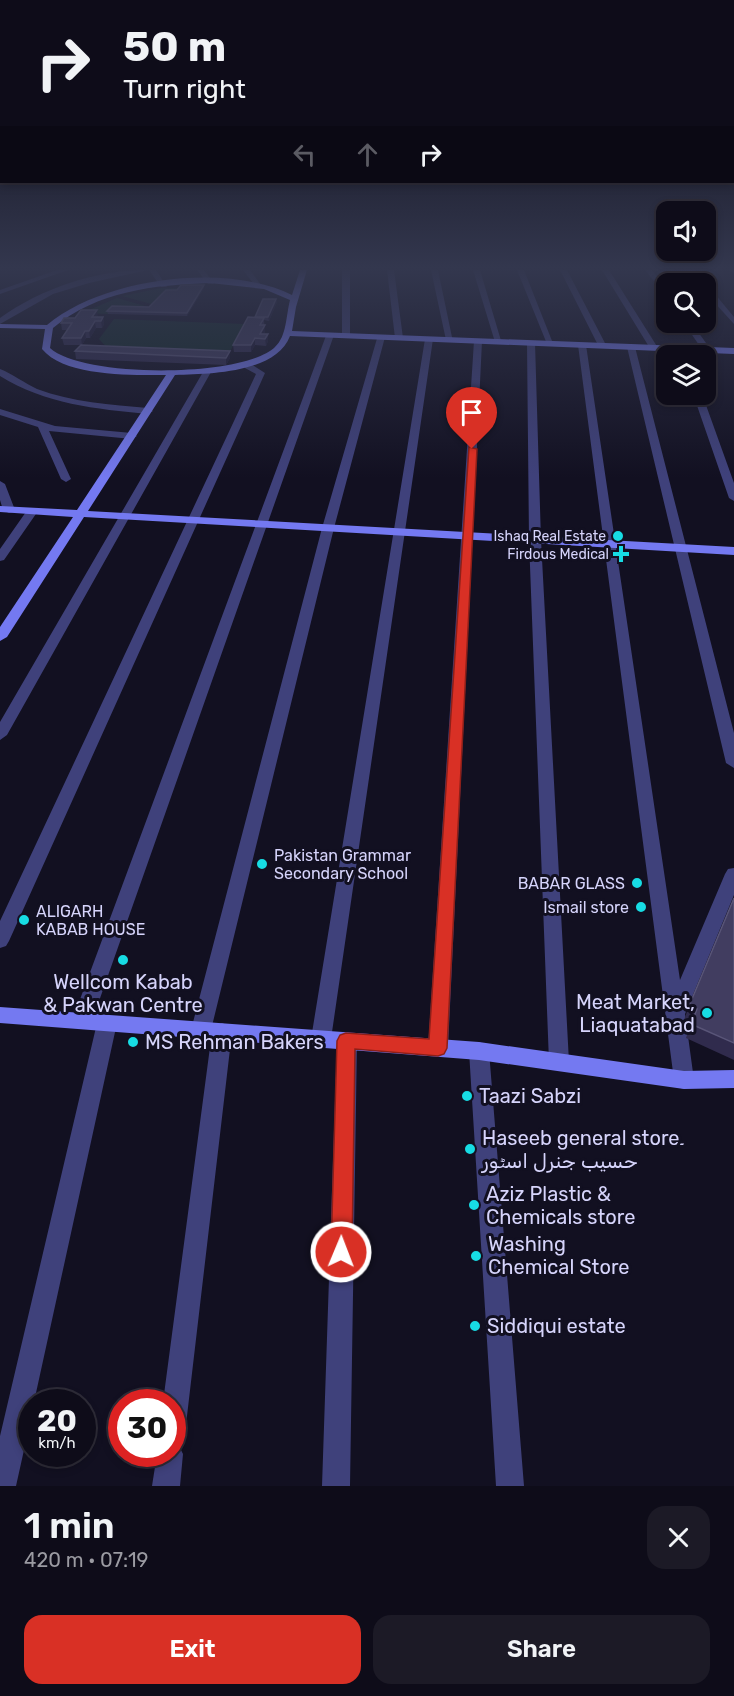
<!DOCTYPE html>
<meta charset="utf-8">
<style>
:root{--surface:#0e0c19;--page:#1c1a26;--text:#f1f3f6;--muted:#9b9ba2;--line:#2e2c38;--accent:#d93025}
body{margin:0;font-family:Rubik,"Noto Naskh Arabic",sans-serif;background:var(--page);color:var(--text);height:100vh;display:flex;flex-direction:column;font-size:22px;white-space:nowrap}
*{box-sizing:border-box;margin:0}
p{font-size:20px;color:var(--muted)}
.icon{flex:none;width:33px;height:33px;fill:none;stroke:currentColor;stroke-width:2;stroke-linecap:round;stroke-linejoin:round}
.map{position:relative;height:1486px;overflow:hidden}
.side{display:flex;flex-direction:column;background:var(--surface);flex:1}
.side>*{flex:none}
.guide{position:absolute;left:0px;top:0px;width:735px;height:183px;box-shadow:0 3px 9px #0003,0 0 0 2px var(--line);background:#0e0c19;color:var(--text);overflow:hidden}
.tools{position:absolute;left:656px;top:201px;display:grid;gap:12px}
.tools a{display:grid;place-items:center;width:60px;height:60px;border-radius:12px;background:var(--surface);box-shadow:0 3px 9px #0003,0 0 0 2px var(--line);font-size:30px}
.speed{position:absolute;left:18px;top:1389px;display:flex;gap:12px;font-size:30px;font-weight:700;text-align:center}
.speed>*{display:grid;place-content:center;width:78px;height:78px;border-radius:50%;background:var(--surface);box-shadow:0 3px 9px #0003,0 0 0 2px var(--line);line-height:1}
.speed small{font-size:15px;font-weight:400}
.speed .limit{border:9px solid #d22;background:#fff;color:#111}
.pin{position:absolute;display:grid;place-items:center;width:51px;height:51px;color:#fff;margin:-62px -26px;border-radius:50% 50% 50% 0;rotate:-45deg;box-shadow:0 0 6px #0007}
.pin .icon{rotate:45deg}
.me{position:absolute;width:66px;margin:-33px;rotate:1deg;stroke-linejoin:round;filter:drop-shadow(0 0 4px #0008)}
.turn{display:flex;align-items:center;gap:21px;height:126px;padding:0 24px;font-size:27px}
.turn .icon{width:78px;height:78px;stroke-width:2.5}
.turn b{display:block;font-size:42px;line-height:51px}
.lanes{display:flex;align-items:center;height:57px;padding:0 24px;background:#0003;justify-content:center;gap:30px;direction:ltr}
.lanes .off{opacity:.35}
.round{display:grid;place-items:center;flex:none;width:63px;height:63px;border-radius:18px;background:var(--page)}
.overview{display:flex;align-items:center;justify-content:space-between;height:102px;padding:0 24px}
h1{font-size:36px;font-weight:600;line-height:45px}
.action{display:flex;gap:12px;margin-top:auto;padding:12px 24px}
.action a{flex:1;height:69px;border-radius:18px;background:var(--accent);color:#fff;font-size:24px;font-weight:600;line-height:69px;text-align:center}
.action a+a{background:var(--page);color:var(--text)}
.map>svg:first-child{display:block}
.green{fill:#132a28}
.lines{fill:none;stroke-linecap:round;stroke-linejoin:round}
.street{fill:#3f417b;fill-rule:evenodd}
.secondary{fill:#7479f1;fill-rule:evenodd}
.wall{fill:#302b4d}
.shaded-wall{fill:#1c1834}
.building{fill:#413d60;stroke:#595578;stroke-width:1.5}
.route{fill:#d93025;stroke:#8d1f18;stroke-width:1.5}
.poi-dot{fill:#17dce4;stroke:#121021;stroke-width:2}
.labels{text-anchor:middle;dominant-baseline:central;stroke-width:6;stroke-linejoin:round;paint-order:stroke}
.far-poi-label{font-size:14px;fill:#d6d4fb;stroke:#121021;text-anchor:end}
.poi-label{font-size:16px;fill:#d6d4fb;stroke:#121021;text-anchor:start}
.near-poi-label{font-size:20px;fill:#d6d4fb;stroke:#121021;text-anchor:start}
</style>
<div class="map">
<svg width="734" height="1486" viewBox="0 0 734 1486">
<rect width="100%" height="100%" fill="#121021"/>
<path class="green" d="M161 288H181L155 305 122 296Z
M117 298 152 308 113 310 108 314 82 313Z
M114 319 245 324 227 357 111 352 99 339Z"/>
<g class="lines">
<path class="street" d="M57 270H68L0 294V290Z
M148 270 89 283 53 294 0 324V318C42 288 96 270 148 270Z
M149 270H156L167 287H161Z
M197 270H204L214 284H208Z
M243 270H250L263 288H257Z
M342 270H350V336L346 338 342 336Z
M387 270H394L403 338 399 340 395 338Z
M431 270H438L453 342 446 340Z
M473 270H480L502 344 495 342Z
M517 270H524L554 346 547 344Z
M560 270H567L606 345 605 347 598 345Z
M602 270H609L658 348 657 350H651Z
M645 270H652L666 289V296Z
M688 270H695L734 317V324L705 292V284H698Z
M734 270V273L730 271V270Z
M683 322H691L711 350 710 352H704Z
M327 333 334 335 92 1021 89 1027 82 1029 75 1027 72 1021Z
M378 335 385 337 334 528 211 1030 208 1036 201 1039 194 1036 191 1030 322 528Z
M429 337 433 339 331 1039 328 1045 321 1048 314 1045 311 1039 425 339Z
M478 339 482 341 448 1048 445 1054 438 1057 431 1054 428 1048 474 341Z
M531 341 535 343 541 540 569 1062 566 1068 559 1071 552 1068 549 1062 529 540 527 343Z
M582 343 586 345 680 980 725 874 728 869 734 868V895L685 1014 694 1080 691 1087 684 1089 677 1087 674 1080 578 345Z
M631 344 635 347 734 733V768L726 763 627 347Z
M245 364H251L265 373 9 941 6 946 0 948V921L256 374 245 368Z
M0 369C13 374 24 383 37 389 72 402 111 405 148 408L153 411 148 414C96 409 45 404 0 376Z
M207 369 211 372 7 735 0 740V722L203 372Z
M693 394H702L734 483V501L729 498Z
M0 409 55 426 132 433 137 436 132 439 49 431 71 479 66 482 61 479 38 427 0 415Z
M0 481 5 484 15 510 13 512 9 513 3 510 0 500Z
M32 508 38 511 4 560 0 561V549L28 509Z
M107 1015 114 1017 117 1023 34 1402H32V1414L16 1486H0V1436L97 1023 100 1017Z
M222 1023 229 1026 232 1032 185 1433 181 1442 178 1444 183 1454 180 1486H152L157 1454H172V1402H163L212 1032 215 1026Z
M347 1032 354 1035 357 1041 350 1486H322L337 1041 340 1035Z
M479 1042 486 1045 489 1051 524 1486H496L469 1051 472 1045Z"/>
<path class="secondary" d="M300 270H307L296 307 292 331 734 348V354L290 336C276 373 210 374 175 375L88 511 734 547V555L84 517 7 637 0 641V627L73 517 0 512V506L77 510 166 375C132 375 65 377 42 349L45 329 0 328V324L47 325C103 278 226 262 292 295ZM210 283 264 289 290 300C286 315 287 336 275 347 243 378 82 378 50 348L53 328C97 291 154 285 210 283Z
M0 1007 479 1042 684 1071 734 1070V1088L684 1089 479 1060 0 1023Z"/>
</g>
<path class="wall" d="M204 288 187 316 108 314 107 311 149 307Z
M276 299 277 302 269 321 264 320 265 332 264 334H268V341L266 346 255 345 251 352H234L233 345 255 318Z
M98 317H103L104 324 102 328H96L90 338H86L82 345H64L62 338 67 330H62L61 323Z
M75 351H230V358L226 365 76 359Z
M734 898V1060L686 1038 691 1023 684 1020 689 1006Z"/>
<path class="shaded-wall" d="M204 285V288L187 316V313Z
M276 299 277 302 269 321 268 317Z
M97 310 98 317 95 322 96 328 90 338 89 331 92 317Z
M103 317 104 324 102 328 101 321Z
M265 325V332L262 338 260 334Z
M85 331 86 338 82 345 81 338Z
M268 334V341L266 346 265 339Z
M255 338V345L251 352V345Z
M230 351V358L226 365V358Z"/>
<path class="building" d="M181 285H204L187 313 107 311 112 306 149 307 166 290H177Z
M263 299H276L268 317H255Z
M81 310H97L92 317H103L101 321H95L89 331H85L81 338H62L72 323H61L64 318H75Z
M248 317 264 318 260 325H265L260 334H268L265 339 255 338 251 345H233Z
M81 345 230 351 226 358 75 351Z
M734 898V1043L691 1024 697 1009 689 1006Z"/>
<linearGradient id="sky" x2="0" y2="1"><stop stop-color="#0a0912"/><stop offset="0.56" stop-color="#33374e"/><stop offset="1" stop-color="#33374e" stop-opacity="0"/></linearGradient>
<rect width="734" height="478" fill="url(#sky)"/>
<path class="route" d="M469 447 477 449 447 1048 444 1054 438 1056 355 1049 352 1252 349 1259 341 1262 334 1259 331 1252 337 1041 340 1035 346 1033 429 1039Z"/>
<g class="poi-dot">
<circle cx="618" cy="536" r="6"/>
<path d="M618 545h6v6h6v6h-6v6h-6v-6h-6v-6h6z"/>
<circle cx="262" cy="864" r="6"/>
<circle cx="637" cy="883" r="6"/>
<circle cx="641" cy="907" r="6"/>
<circle cx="24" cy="920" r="6"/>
<circle cx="123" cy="960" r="6"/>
<circle cx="707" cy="1013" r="6"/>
<circle cx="133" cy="1042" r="6"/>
<circle cx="467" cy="1096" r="6"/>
<circle cx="470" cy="1149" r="6"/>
<circle cx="474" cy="1205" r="6"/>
<circle cx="476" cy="1256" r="6"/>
<circle cx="475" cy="1326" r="6"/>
</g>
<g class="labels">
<g class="far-poi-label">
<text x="606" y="536">Ishaq Real Estate</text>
<text x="609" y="554">Firdous Medical</text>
</g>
<g class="poi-label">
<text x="274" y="855">Pakistan Grammar<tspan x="274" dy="18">Secondary School</tspan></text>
<text x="625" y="883" text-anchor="end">BABAR GLASS</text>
<text x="629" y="907" text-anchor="end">Ismail store</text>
<text x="36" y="911">ALIGARH<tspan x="36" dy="18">KABAB HOUSE</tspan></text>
</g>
<g class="near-poi-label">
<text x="123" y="982" text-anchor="middle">Wellcom Kabab<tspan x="123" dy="23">&amp; Pakwan Centre</tspan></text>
<text x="695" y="1002" text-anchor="end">Meat Market,<tspan x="695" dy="23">Liaquatabad</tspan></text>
<text x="145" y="1042">MS Rehman Bakers</text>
<text x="479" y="1096">Taazi Sabzi</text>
<text x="482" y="1138">Haseeb general store۔<tspan x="482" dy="23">حسیب جنرل اسٹور</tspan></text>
<text x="486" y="1194">Aziz Plastic &amp;<tspan x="486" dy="23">Chemicals store</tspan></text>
<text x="488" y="1244">Washing<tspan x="488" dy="23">Chemical Store</tspan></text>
<text x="487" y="1326">Siddiqui estate</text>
</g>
</g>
</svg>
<div class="tools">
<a><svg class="icon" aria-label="sound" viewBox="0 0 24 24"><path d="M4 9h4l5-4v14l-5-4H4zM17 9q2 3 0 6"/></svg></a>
<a><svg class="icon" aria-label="search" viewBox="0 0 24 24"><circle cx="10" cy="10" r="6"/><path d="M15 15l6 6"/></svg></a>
<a><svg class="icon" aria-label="layers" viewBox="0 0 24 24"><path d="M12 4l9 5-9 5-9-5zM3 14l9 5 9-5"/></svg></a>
</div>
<div class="speed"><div>20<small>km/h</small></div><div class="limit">30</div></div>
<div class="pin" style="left:472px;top:449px;background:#d93025"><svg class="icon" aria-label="arrive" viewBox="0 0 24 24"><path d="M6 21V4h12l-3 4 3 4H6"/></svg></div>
<svg class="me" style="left:341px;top:1252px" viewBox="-20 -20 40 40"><circle r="17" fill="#d93025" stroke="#fff" stroke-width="3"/><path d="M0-11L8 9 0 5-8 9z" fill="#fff"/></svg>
<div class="guide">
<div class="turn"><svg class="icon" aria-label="right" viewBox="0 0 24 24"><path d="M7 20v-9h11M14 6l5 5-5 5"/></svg><div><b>50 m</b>Turn right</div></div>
<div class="lanes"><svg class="icon off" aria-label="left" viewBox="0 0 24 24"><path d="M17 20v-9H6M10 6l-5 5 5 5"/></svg><svg class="icon off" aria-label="ahead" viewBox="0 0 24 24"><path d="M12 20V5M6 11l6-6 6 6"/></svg><svg class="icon" aria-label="right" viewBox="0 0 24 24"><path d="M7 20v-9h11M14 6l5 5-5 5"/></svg></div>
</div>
</div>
<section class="side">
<div class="overview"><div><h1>1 min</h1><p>420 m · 07:19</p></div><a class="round"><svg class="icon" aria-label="close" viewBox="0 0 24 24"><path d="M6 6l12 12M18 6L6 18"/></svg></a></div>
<div class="action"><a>Exit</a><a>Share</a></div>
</section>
